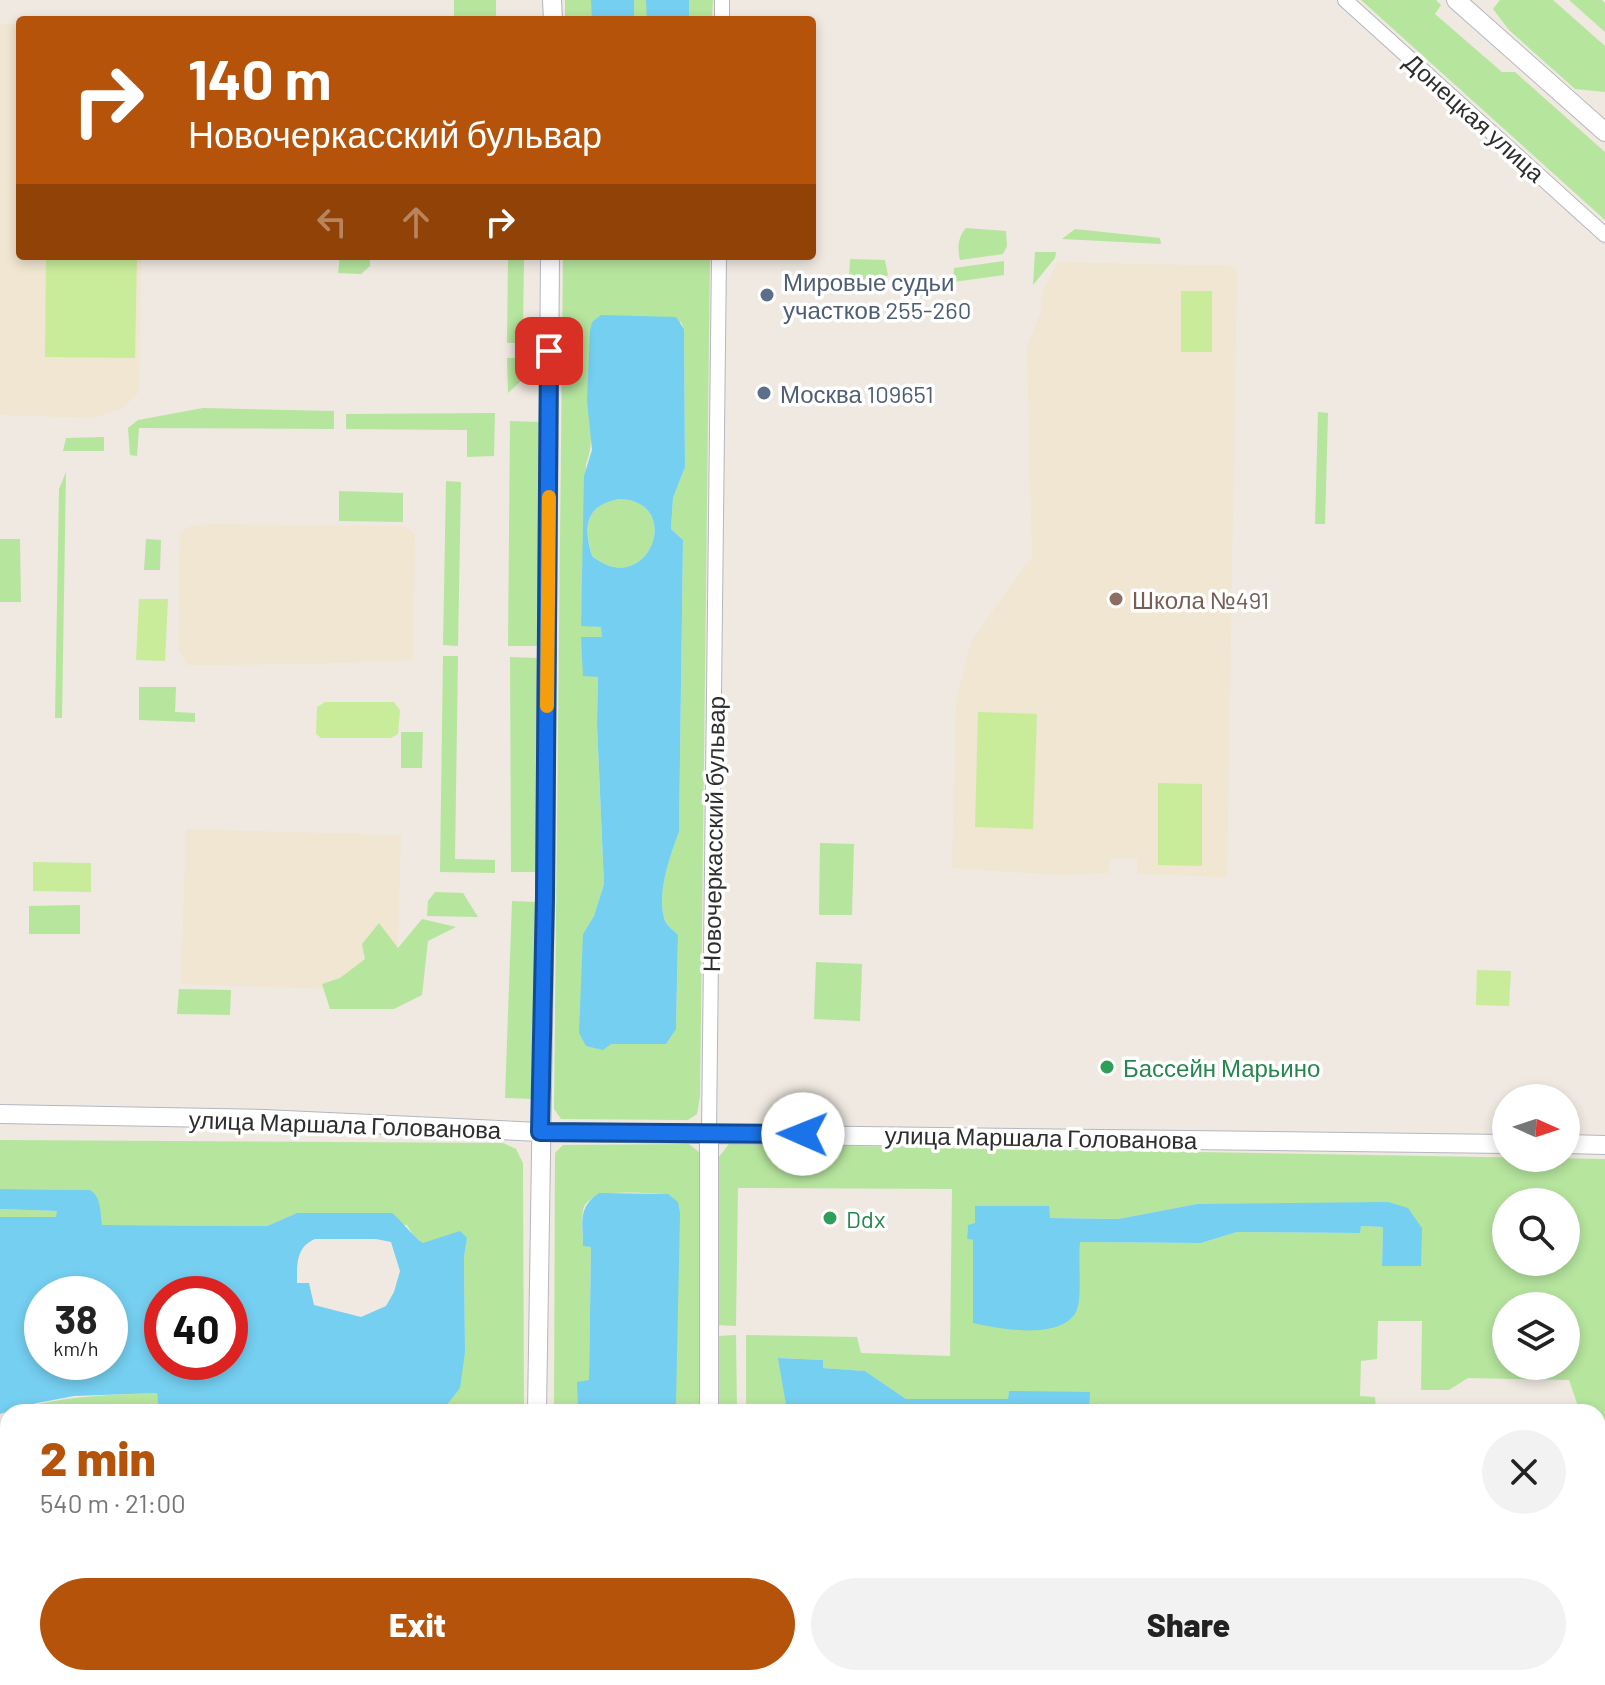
<!DOCTYPE html>
<meta charset="utf-8">
<style>
:root{--surface:#fff;--page:#f2f2f2;--text:#222;--muted:#767676;--accent:#b45309}
body{margin:0;font-family:Barlow,sans-serif;background:var(--page);color:var(--text);height:100vh;display:flex;flex-direction:column;font-size:30px;white-space:nowrap}
*{box-sizing:border-box;margin:0}
p{font-size:26px;color:var(--muted)}
.icon{flex:none;width:44px;height:44px;fill:none;stroke:currentColor;stroke-width:2;stroke-linecap:round;stroke-linejoin:round}
.map{position:relative;flex:1;overflow:hidden}
.side{position:absolute;left:0px;top:1404px;width:1606px;height:282px;display:flex;flex-direction:column;background:var(--surface);border-radius:24px 24px 0 0;box-shadow:0 4px 12px #0003}
.side>*{flex:none}
.hud{position:absolute;left:16px;top:16px;width:800px;height:244px;border-radius:8px;box-shadow:0 4px 12px #0003;background:#b45309;color:#fff;overflow:hidden}
.needle{width:52px;rotate:93deg}
.controls{position:absolute;left:1492px;top:1084px;display:grid;gap:16px}
.controls a{display:grid;place-items:center;width:88px;height:88px;border-radius:50%;background:var(--surface);box-shadow:0 4px 12px #0003;font-size:40px}
.speed{position:absolute;left:24px;top:1276px;display:flex;gap:16px;font-size:40px;font-weight:700;text-align:center}
.speed>*{display:grid;place-content:center;width:104px;height:104px;border-radius:50%;background:var(--surface);box-shadow:0 4px 12px #0003;line-height:1}
.speed small{font-size:20px;font-weight:400}
.speed .limit{border:12px solid #d22;background:#fff;color:#111}
.pin{position:absolute;display:grid;place-items:center;width:68px;height:68px;color:#fff;margin:-34px;border-radius:16px;box-shadow:0 4px 12px #0006}
.me{position:absolute;width:88px;margin:-44px;rotate:271deg;stroke-linejoin:round;filter:drop-shadow(0 0 6px #0008)}
.turn{display:flex;align-items:center;gap:28px;height:168px;padding:0 40px;font-size:36px}
.turn .icon{width:104px;height:104px;stroke-width:2.5}
.turn b{display:block;font-size:56px;line-height:68px}
.lanes{display:flex;align-items:center;height:76px;padding:0 40px;background:#0003;justify-content:center;gap:40px;direction:ltr}
.lanes .off{opacity:.35}
.round{display:grid;place-items:center;flex:none;width:84px;height:84px;border-radius:42px;background:var(--page)}
.headline{display:flex;align-items:center;justify-content:space-between;height:136px;padding:0 40px}
h1{font-size:48px;font-weight:800;line-height:60px;color:var(--accent)}
.cta{display:flex;gap:16px;margin-top:auto;padding:16px 40px}
.cta a{flex:1;height:92px;border-radius:48px;background:var(--accent);color:#fff;font-size:32px;font-weight:800;line-height:92px;text-align:center}
.cta a+a{background:var(--page);color:var(--text)}
.map>svg:first-child{display:block}
.education{fill:#f0e6d1}
.green{fill:#b6e59e;fill-rule:evenodd}
.pitch{fill:#c9ec9a}
.water{fill:#75cff0;fill-rule:evenodd}
.lines{fill:none;stroke-linecap:round;stroke-linejoin:round}
.street-casing{stroke:#b4b7c1;stroke-width:16}
.secondary-casing{stroke:#b4b7c1;stroke-width:20}
.street{stroke:#fff;stroke-width:14}
.secondary{stroke:#fff;stroke-width:18}
.route-casing{stroke:#114b97;stroke-width:20}
.route{stroke:#1a73e8;stroke-width:14}
.slow{stroke:#f59e0b;stroke-width:14}
.service-dot{fill:#5c6f8a;stroke:#fff;stroke-width:3}
.education-dot{fill:#8d6e63;stroke:#fff;stroke-width:3}
.leisure-dot{fill:#2e9e5b;stroke:#fff;stroke-width:3}
.labels{text-anchor:middle;dominant-baseline:central;stroke-width:7;stroke-linejoin:round;paint-order:stroke}
.street-label{font-size:24px;fill:#2e2e2e;stroke:#fff}
.service-label{font-size:24px;fill:#4e5e75;stroke:#fff;text-anchor:start}
.education-label{font-size:24px;fill:#785e54;stroke:#fff;text-anchor:start}
.leisure-label{font-size:24px;fill:#27864d;stroke:#fff;text-anchor:start}
</style>
<div class="map">
<svg width="1605" height="1685" viewBox="0 0 1605 1685">
<rect width="100%" height="100%" fill="#efe9e1"/>
<path class="education" d="M0 24H20V256H141L139 392 123 408 93 418 0 415Z
M1058 262 1231 266 1237 269 1227 877 1137 874V858H1110L1109 873 1060 875 952 868 956 702 971 641 1032 557 1027 347 1041 311 1042 292Z
M209 524 405 526 415 534 413 660 306 664 187 665 178 648 180 532 191 526Z
M186 829 401 835 397 969 364 990 181 984Z"/>
<path class="green" d="M454 0H496V20H454Z
M565 0H713L712 20H565Z
M1361 0H1436L1441 5 1435 14 1502 72H1515L1605 152V220Z
M1500 0H1553L1605 46V92L1575 89 1509 30 1493 9Z
M1569 0H1602L1605 3V32Z
M966 228 1006 231 1007 246 1003 254 960 260C957 248 958 237 966 228Z
M1075 229 1160 238 1161 244 1062 239Z
M1035 252H1056L1055 258 1033 285Z
M340 256H370V266L361 274 338 273Z
M508 256H524L523 328 533 329V343H507Z
M563 256H710L700 1096 697 1114 688 1120 561 1119 554 1109ZM681 322 684 329 685 467 673 498 671 529 683 540 679 832C670 856 656 894 665 921 667 926 674 931 678 936L676 1029 611 1044 583 934 594 916 604 884 597 724 598 676 581 638 602 637V627L581 625 586 464C597 438 586 409 589 382Z
M850 259 885 260 888 276 853 281 849 277Z
M1004 261V275L953 282 954 268Z
M507 358H523L522 380 508 393Z
M203 408 334 411V429L139 428 137 456 130 455 128 428 138 420Z
M1318 412 1328 413 1325 524H1315Z
M495 413 494 456 467 457V430L346 429V414Z
M510 421 539 422 538 646H508Z
M104 437V451H63L66 438Z
M66 472 62 718H55L59 489Z
M446 481 461 482 458 646 443 645Z
M339 491 403 493V522L339 521Z
M620 499C686 502 647 601 592 556 584 526 584 505 620 499Z
M0 539H20L21 602H0Z
M146 539 161 540 160 570H144Z
M443 656H458L455 859 495 860V873L440 872Z
M510 657 538 658 536 872H511Z
M139 687H176L175 712 195 713V722L139 720Z
M401 732H423L422 768H401Z
M820 843 854 844 852 915H819Z
M435 892 463 893 478 917 427 916 428 901Z
M512 901 536 902 533 1099 505 1098Z
M80 905V934H29V906Z
M422 919 456 927 428 941 422 995 394 1009H330L322 984 340 978 365 959 362 944 379 923 398 948Z
M816 962 862 964 860 1021 814 1019Z
M179 989 231 990 230 1015 177 1014Z
M0 1140 503 1143 516 1149 523 1163 524 1412H8C59 1396 104 1395 157 1393L159 1410 462 1365 465 1352 464 1257 467 1238 446 1236 424 1244 416 1240 407 1225 297 1213 267 1226 101 1225 90 1190 0 1189Z
M689 1144 705 1157 699 1412H673L676 1403 668 1194C648 1194 593 1186 584 1207 580 1218 583 1235 583 1246H591L589 1381 580 1410 582 1412H554L555 1153 563 1145Z
M729 1144 1605 1159V1456H1598V1412H1580L1569 1380 1468 1378 1449 1390H1421L1422 1321H1378L1377 1359 1361 1361 1360 1396 1375 1397 1376 1412H1089V1393L1009 1392 1008 1399H906L865 1371 823 1368 822 1360 779 1358 787 1411 790 1412H746V1335L857 1337 861 1353 950 1356 952 1189 738 1188 736 1326 716 1325 718 1158ZM1506 1202H1566V1262H1506ZM1197 1204 1422 1228 1382 1265 1383 1227 1361 1226 1359 1233 1237 1232 1201 1243 1079 1242 1078 1309 974 1323 973 1240 967 1239 968 1226 975 1224 976 1206H1048L1050 1218 1118 1219ZM1506 1306H1566V1366H1506Z
M0 1209 57 1211V1217H0Z
M736 1335 737 1412H717L716 1336Z"/>
<path class="pitch" d="M46 256H137L135 358 45 357Z
M1181 291H1212V352H1181Z
M139 599H168L165 661 136 660Z
M325 702H394L400 710 398 734 391 738H321L316 734 317 707Z
M978 712 1037 714 1033 829 975 827Z
M1158 783 1202 784V866L1158 865Z
M33 862 91 863V892L33 891Z
M1477 970 1511 971 1509 1006 1476 1005Z
M900 1678H960V1685H899Z"/>
<path class="water" d="M591 0H634V20H592Z
M646 0H689V20H647Z
M601 315 676 317 684 329 685 467 673 498 671 529 683 540 679 832C670 856 656 894 665 921 667 926 674 931 678 935L676 1029 666 1044H611L603 1050 586 1046 579 1033 583 934 594 916 604 884 597 724 598 677 583 676 581 637H602L601 627 581 626 584 476 592 450 587 400 590 331 592 322ZM620 499C686 502 647 601 592 556 583 526 585 505 620 499Z
M0 1189 90 1190C102 1198 100 1212 102 1225L267 1226 297 1213H392C402 1221 415 1239 423 1243L460 1231 467 1238 464 1257 465 1352 460 1388 441 1412 159 1411 157 1393 74 1396 37 1403 0 1414V1217H56L57 1211 0 1209ZM315 1239H376L391 1242 400 1271 394 1292 386 1306 361 1317 314 1305 309 1283H297C297 1264 296 1247 315 1239ZM110 1294V1362H42V1294ZM230 1294V1362H162V1294Z
M599 1193 668 1194 678 1202 680 1213 676 1403 673 1412H582L578 1404 577 1382 589 1380 591 1247 583 1246C583 1223 577 1208 599 1193Z
M1388 1202 1408 1208 1422 1228 1421 1266H1382L1383 1227 1361 1226 1360 1233 1237 1232 1201 1243 1080 1242C1078 1257 1082 1298 1077 1310 1063 1341 1000 1329 973 1323V1240L967 1239 968 1225 975 1223V1206H1049L1050 1218 1118 1219 1197 1204Z
M778 1358 823 1360V1368L865 1371 906 1399H1008L1009 1391 1090 1392 1089 1412H790L787 1411Z
M572 1678H656L653 1685H572Z"/>
<g class="lines">
<g class="street-casing">
<path id="street" d="M1345 0 1605 235
M722 20V0
M709 1132 719 256"/>
</g>
<g class="secondary-casing">
<path id="secondary" d="M552 0 553 20
M1456 0 1605 132
M0 1114 264 1119 540 1132 1506 1144
M709 1132V1412
M1566 1144 1605 1145
M537 1412 545 897 550 256
M0 1452H8
M1598 1468H1605
M537 1678V1685
M707 1685V1678"/>
</g>
<use href="#street" class="street"/>
<use href="#secondary" class="secondary"/>
</g>
<g class="lines">
<g class="route-casing">
<path id="route" d="M549 351 545 897 540 1132 803 1134"/>
</g>
<use href="#route" class="route"/>
<path class="slow" d="M547 706 549 497"/>
</g>
<g class="service-dot">
<circle cx="767" cy="295" r="8"/>
<circle cx="764" cy="393" r="8"/>
</g>
<circle class="education-dot" cx="1116" cy="599" r="8"/>
<g class="leisure-dot">
<circle cx="1107" cy="1067" r="8"/>
<circle cx="830" cy="1218" r="8"/>
</g>
<g class="labels">
<g class="street-label">
<text transform="translate(1475 117) rotate(42)">Донецкая улица</text>
<text transform="translate(713 834) rotate(-89)">Новочеркасский бульвар</text>
<text transform="translate(345 1124) rotate(2)">улица Маршала Голованова</text>
<text transform="translate(1041 1137) rotate(1)">улица Маршала Голованова</text>
</g>
<g class="service-label">
<text x="783" y="281">Мировые судьи<tspan x="783" dy="28">участков 255-260</tspan></text>
<text x="780" y="393">Москва 109651</text>
</g>
<g class="education-label">
<text x="1132" y="599">Школа №491</text>
</g>
<g class="leisure-label">
<text x="1123" y="1067">Бассейн Марьино</text>
<text x="846" y="1218">Ddx</text>
</g>
</g>
</svg>
<div class="controls">
<a><svg class="needle" viewBox="-14 -14 28 28"><path d="M0-13l5 13h-10z" fill="#e53935"/><path d="M0 13l5-13h-10z" fill="#767676"/></svg></a>
<a><svg class="icon" aria-label="search" viewBox="0 0 24 24"><circle cx="10" cy="10" r="6"/><path d="M15 15l6 6"/></svg></a>
<a><svg class="icon" aria-label="layers" viewBox="0 0 24 24"><path d="M12 4l9 5-9 5-9-5zM3 14l9 5 9-5"/></svg></a>
</div>
<div class="speed"><div>38<small>km/h</small></div><div class="limit">40</div></div>
<div class="pin" style="left:549px;top:351px;background:#d93025"><svg class="icon" aria-label="arrive" viewBox="0 0 24 24"><path d="M6 21V4h12l-3 4 3 4H6"/></svg></div>
<svg class="me" style="left:803px;top:1134px" viewBox="-20 -20 40 40"><circle r="19" fill="#fff"/><path d="M0-13L10 11 0 6-10 11z" fill="#1a73e8"/></svg>
<div class="hud">
<div class="turn"><svg class="icon" aria-label="right" viewBox="0 0 24 24"><path d="M7 20v-9h11M14 6l5 5-5 5"/></svg><div><b>140 m</b>Новочеркасский бульвар</div></div>
<div class="lanes"><svg class="icon off" aria-label="left" viewBox="0 0 24 24"><path d="M17 20v-9H6M10 6l-5 5 5 5"/></svg><svg class="icon off" aria-label="ahead" viewBox="0 0 24 24"><path d="M12 20V5M6 11l6-6 6 6"/></svg><svg class="icon" aria-label="right" viewBox="0 0 24 24"><path d="M7 20v-9h11M14 6l5 5-5 5"/></svg></div>
</div>
<section class="side">
<div class="headline"><div><h1>2 min</h1><p>540 m · 21:00</p></div><a class="round"><svg class="icon" aria-label="close" viewBox="0 0 24 24"><path d="M6 6l12 12M18 6L6 18"/></svg></a></div>
<div class="cta"><a>Exit</a><a>Share</a></div>
</section>
</div>
